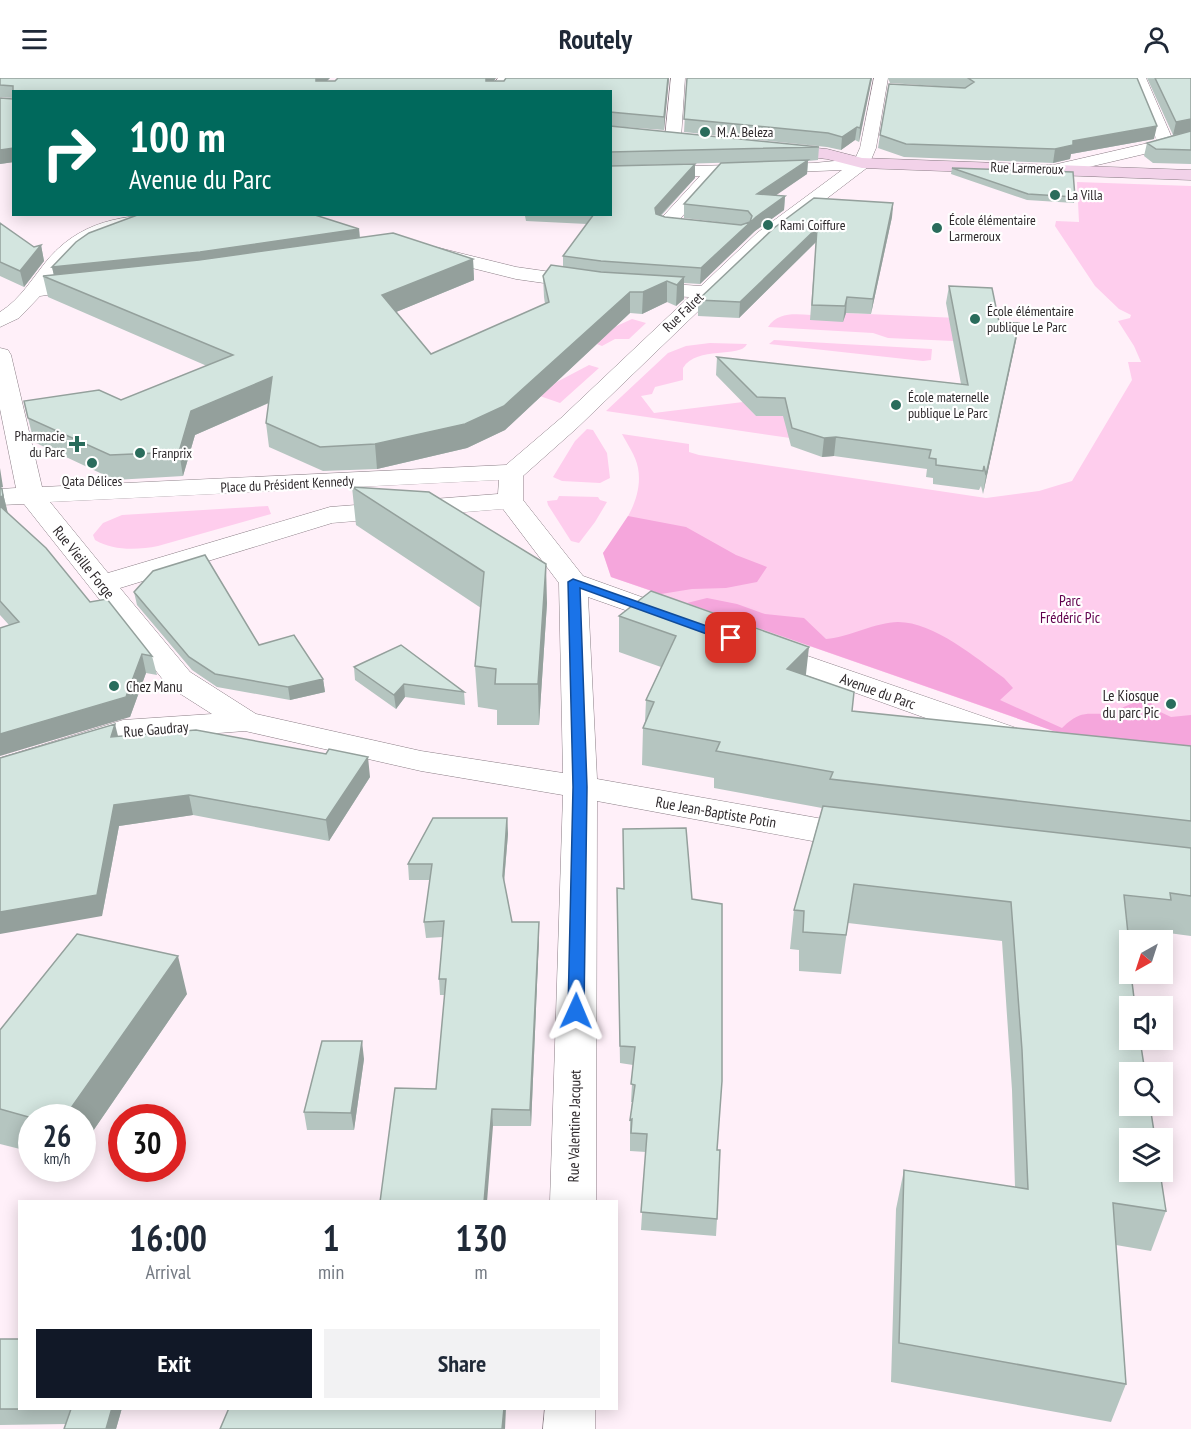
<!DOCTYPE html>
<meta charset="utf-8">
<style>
:root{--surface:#fff;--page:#f2f2f3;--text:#1f2937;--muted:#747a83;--accent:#111827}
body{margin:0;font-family:"PT Sans Narrow",sans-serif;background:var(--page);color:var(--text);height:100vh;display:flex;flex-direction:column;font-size:22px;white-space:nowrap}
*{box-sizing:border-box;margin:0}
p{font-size:20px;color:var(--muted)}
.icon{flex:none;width:33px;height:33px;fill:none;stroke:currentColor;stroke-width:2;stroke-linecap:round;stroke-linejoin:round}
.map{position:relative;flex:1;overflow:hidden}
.details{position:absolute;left:18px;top:1122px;width:600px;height:210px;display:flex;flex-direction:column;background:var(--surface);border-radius:0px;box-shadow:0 3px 15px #0003}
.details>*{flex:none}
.guide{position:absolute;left:12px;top:12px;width:600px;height:126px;border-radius:0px;box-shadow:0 3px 15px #0003;background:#00695c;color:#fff;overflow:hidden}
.needle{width:39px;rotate:219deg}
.tools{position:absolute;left:1119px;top:852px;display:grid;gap:12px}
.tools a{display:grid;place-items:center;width:54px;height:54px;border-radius:0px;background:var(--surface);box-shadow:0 3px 15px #0003;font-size:30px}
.speed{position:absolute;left:18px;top:1026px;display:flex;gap:12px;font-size:30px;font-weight:700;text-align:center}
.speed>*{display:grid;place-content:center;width:78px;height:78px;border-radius:50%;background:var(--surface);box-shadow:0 3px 15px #0003;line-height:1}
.speed small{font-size:15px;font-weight:400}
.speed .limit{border:9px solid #d22;background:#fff;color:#111}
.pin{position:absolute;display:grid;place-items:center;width:51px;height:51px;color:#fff;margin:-26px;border-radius:12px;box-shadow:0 3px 9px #0006}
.me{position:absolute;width:66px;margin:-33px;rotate:1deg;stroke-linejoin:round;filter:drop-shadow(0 0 4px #0008)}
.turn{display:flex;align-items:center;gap:21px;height:126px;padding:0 18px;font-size:27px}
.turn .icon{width:78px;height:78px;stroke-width:2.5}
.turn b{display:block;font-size:42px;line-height:51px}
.eta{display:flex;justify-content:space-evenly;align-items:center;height:102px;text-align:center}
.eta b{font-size:36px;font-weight:700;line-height:42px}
.cta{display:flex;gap:12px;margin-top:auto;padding:12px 18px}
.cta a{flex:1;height:69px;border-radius:0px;background:var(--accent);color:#fff;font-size:24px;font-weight:700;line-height:69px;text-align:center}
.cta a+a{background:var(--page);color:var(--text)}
header{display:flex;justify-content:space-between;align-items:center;height:78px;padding:0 18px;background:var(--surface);font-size:27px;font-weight:700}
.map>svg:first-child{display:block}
.green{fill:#fecded}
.forest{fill:#f5a6dc}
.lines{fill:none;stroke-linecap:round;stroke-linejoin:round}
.minor-casing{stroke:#8b7e86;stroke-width:1}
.secondary-casing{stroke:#8b7e86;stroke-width:1}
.minor{fill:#fff;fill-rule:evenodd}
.secondary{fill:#f2d2e9;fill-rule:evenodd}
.wall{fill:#b5c5c0}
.shaded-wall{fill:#94a09c}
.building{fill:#d3e5df;stroke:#94a09c;stroke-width:1.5}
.route{fill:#1a73e8;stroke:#114b97;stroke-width:1.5}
.poi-dot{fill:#2a6c5c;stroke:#fff;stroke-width:2}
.labels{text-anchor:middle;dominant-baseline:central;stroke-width:4.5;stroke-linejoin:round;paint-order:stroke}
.far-poi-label{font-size:14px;fill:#2e292c;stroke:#fff;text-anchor:start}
.far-street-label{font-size:14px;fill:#2e292c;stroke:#fff}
.street-label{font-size:15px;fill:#2e292c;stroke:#fff}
.park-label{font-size:15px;fill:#60004d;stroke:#fff}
.poi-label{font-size:15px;fill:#2e292c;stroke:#fff;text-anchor:start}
</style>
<header><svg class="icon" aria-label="menu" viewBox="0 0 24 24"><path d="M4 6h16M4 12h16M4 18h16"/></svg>Routely<svg class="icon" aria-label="person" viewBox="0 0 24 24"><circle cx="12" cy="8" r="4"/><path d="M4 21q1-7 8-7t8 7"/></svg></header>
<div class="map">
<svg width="1191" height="1351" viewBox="0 0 1191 1351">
<rect width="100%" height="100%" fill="#fff0f9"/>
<path class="green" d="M1077 104 1191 108V669L1065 657 611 499 603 475C621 451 644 422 638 390 636 378 627 366 622 356L689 366V374L699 377 986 420 1039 413 1072 403 1132 302 1128 284H1141L1134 268 1118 243 1130 240 1131 237 1119 231 1095 208 1055 148 1056 143 1079 144Z
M845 235 958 240 953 263 888 260 873 255 768 249C778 234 794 236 811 237V242Z
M632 241 646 245 629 261H615L602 268 586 262Z
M774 262 932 271 931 282 923 283 769 266Z
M710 265 747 266C740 281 697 267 683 290V302L655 309 652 316 641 318 654 335 743 324 756 338H792L790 360 606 333 668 275 686 268Z
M589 287 599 290 560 325 534 316Z
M587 351 593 352 607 375 610 400 600 405 562 403 553 399 575 363Z
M559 418 598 419 600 422 607 424 595 444 579 465 571 463 548 427 547 423 557 422Z
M268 428 271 436 158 468C138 472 113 473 95 462L93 457 103 445 122 437Z"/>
<path class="forest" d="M628 438 686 449 736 477 767 489 757 504 726 510 692 511 661 516 611 499 603 475Z
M707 520 737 526 765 536 804 540 826 561C850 559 876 544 898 544 934 544 976 580 1004 600L1013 610 1000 622 1062 650C1086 627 1090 641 1114 633 1126 628 1137 623 1150 620L1154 631 1171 639 1191 637V669L1065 657 687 525Z"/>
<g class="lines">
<g class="minor-casing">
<path id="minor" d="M498 0H513L503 14H488Z
M671 0H685L681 60 673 65 665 60Z
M874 0H888L876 70 868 89 771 163 577 350 523 398V422L583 498 686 535 691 541 686 547 676 550 588 519 597 701 823 741 872 749 878 757 872 765 860 769 823 765 597 723 596 1124H550L563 717 421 693 245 653 126 662 0 701V680L123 642 212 636 168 608 24 426 0 427V411L16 410 0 331V270L8 272 11 277 42 409 506 387 561 340 689 219 640 216 633 214 630 210 633 206 640 204 701 208 757 155 842 92 719 97 679 142 707 146 709 150 707 154C692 157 673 153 658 150L656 146 700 98 610 100V90L814 85 855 81 860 70ZM499 402 498 416 330 429 108 495 50 424ZM503 431 559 505 563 695 421 673 256 636 190 594 120 510 332 445Z
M1132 0H1146L1172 60 1191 55V65L1059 96 1053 95 1051 91 1053 87 1157 63Z
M186 136 177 141C118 150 88 155 51 205L91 200 98 202 101 206 98 210 40 218 19 240 0 249V234C21 221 33 199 49 180 86 138 134 136 186 136Z
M431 168 516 189 586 199 593 201 596 205 593 209 586 211 516 201 424 178 421 174 424 170Z
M764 563 1022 652 1026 659 1022 666 1010 669 998 666 753 578 749 572 753 566Z
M545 1330H595V1351H543Z"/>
</g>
<g class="secondary-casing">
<path id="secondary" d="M773 66 827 71 862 80 1191 92V102L862 90 827 81 767 74 765 71Z"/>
</g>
<use href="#minor" class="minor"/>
<use href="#secondary" class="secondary"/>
</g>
<path class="wall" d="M0 0H330L327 3H335L338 0H496L494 3H504L506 0H669L664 52 610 48V14H14V84L0 86 13 20 0 19Z
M687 0H872L859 64 855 62 841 72 827 69 684 54Z
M888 0H1137L1154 61 1071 76 1070 81 1053 85 904 79 878 70 880 57 950 9 890 5Z
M1147 0H1191V86L1153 85 1144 78 1147 65 1173 57Z
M610 48 819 69 818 82 808 83 807 96 775 117 785 118 784 132 755 153 700 206 684 205V221L676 228 667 224 642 236 630 235 505 352 467 370 377 391 323 393 269 369 266 345 269 325 195 357 183 398 115 402 34 364 28 340 121 322 207 288 48 219 43 198 54 197 52 189 359 151 360 160 473 181 474 202 396 234 431 276 545 226 544 219 543 198 563 189V178L587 146 526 143 525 138H440L408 136H610L695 100 661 138 665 139 741 147 684 140V126L747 84 610 88Z
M952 90 1075 119 1074 125 1027 122 951 96Z
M893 125 892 139 871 236 846 235 843 244 810 242 816 164 739 240 698 238V222Z
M0 145 34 169 41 167 44 183 24 209 0 198Z
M949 208 999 244 1019 245 983 416 981 408 979 412 933 406V400L926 399 927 391 834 378 822 379 791 368 783 338H756L716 297 717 279 961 306 946 225Z
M352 409 547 525 539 647H497V632L478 629 475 588 481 530 356 447Z
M0 410 2 411 8 436 90 524 152 578 157 597 146 595 130 639 9 547 0 537Z
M134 514 259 567 323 601 325 614 290 622 217 609 192 592 137 527Z
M619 538 806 597 852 633 1191 668V858L1161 854 1159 860 1128 857 1134 920 1166 1133 1151 1173 1116 1167 1126 1306 1111 1344 891 1304 896 1131 904 1092 1015 1109 1012 1012 1002 863 848 845 841 896 799 893V872L790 871 794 832 822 730 714 710V700L642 687 643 650 645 644 646 622 661 589 619 574Z
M354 589 464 614 465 627 405 619 396 631 355 602Z
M118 658 370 699 329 763 193 737 119 748 102 838Z
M507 740 508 756 504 805 512 844H539V860L531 1048H493L436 1011 445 917H440L439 901 443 859 426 860 424 844 430 802H409L408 786Z
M623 751 692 821 717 1072V1141L716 1158 641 1152 646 1074 630 1073V1042L632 1024H631L633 987 620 985 617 810 624 811Z
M187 916 82 1069V1040H32V1074L0 1066V952Z
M364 981 354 1052H307L304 1034Z
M0 1261 122 1330 116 1351H64L66 1346 0 1347Z"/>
<path class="shaded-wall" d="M316 0H330L317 12Z
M486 0H496L486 13Z
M668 0H669L664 52V39Z
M871 0H872L859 64 860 50Z
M1191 41V54L1173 57 1176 44Z
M1157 48 1154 61 1071 76 1070 81 1053 85 1055 71 1073 63Z
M857 49 855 62 841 72 842 59Z
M14 70V84L0 86V72Z
M808 82 807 96 756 131 757 116Z
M695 86V100L654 144 655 130Z
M785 118 784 132 755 153 700 206 701 190 756 139Z
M893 125 892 139 871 236 873 221Z
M817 150 816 164 739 240 740 224Z
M359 151 360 164 55 202 52 189Z
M41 167 44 183 24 209 20 193Z
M473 181 474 202 384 239 382 217Z
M684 199V221L676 228 677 207Z
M667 203V224L642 236 643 214Z
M630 214V235L505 352 467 370 377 391 375 366Z
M847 219 846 235 843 244 845 228Z
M1019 245 1016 263 983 416 986 397Z
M272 299 275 322 195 357 183 398 179 374 191 333Z
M836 359 834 378 822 379 824 360Z
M0 390 3 409 0 410Z
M2 411 8 436 0 439V419Z
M546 486 547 525 539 647 538 606Z
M809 569 805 605 787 591Z
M142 576 146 595 130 639 0 678V656Z
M323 601 325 614 290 622 288 609Z
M404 606 405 619 396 631 394 617Z
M115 646 120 666 111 659Z
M368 679 370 699 329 763 326 742Z
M189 717 193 737 119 748 102 838 0 856V834L114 727Z
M507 740 508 756 503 814V798Z
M539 844V860L531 1048 530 1032Z
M178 878 187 916 82 1069V1040H64Z
M362 963 364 981 354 1052 351 1035Z
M492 1031 493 1048 487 1124H484Z
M112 1330H122L116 1351H106Z
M504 1330H506L505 1351H502Z"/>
<path class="building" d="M0 0H316V3H335L338 0H486V3H504L506 0H668L664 39 610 34V14H14V70L0 72V20L13 21V8L0 7Z
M687 0H871L860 50 857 49 842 59 828 55 684 41Z
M968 0H1137L1157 48 1073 63V67L1055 71 906 66 880 57 889 6 965 10 974 4Z
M1155 0H1191V41L1176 44Z
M610 48 819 69 610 74Z
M1191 53V72L1156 71 1147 65Z
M808 82 757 116 785 118 756 139 701 190 601 183 563 178 594 136H610V88L695 86 655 130 656 136 665 139 741 147 750 144 752 138 748 133 684 126 721 85Z
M952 90 1073 94 1075 119 1028 116Z
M814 120 893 125 873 221 847 219 845 228 812 227 817 150 740 224 698 222 774 150Z
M140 136H312L359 151 200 174 52 189 76 164 89 155Z
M0 145 34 169 41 167 20 193 0 184Z
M393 155 473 181 382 217 431 276 549 224 543 198 551 187 601 194 684 199 677 207 667 203 643 214H630L504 328 465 346 375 366 320 369 266 345 272 299 191 333 179 374 110 377 28 340 24 323 99 312 121 322 233 277 43 198 199 182Z
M949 208 992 210 999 244 1019 245 986 397 984 388 983 393 936 387V381L929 380 931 372 836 359 824 360 792 350 785 320 757 319 717 279 968 307Z
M352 409 429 414 546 486 538 606H495L496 591 475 588 484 494Z
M0 410 2 411 3 418 0 419Z
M0 428 46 470 90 524 107 521 152 578 142 576 126 619 0 656V550L19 544 0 523Z
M205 477 259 567 294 557 323 601 288 609 215 596 189 579 134 514 153 493Z
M651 513 809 569 787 591 854 614 852 633 1191 668V743L830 701 833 694 716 673 720 664 643 650 654 624 646 622 676 558 619 538Z
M401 567 464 614 404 606 394 617 354 589Z
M115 646 111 659 196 652 326 676 329 671 368 679 326 742 189 717 114 727 97 817 0 834V680Z
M823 728 1191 770V818L1170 815 1171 822 1124 817 1130 875V896H1131L1135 928H1130V962H1140L1145 994H1130V1028H1150L1155 1060H1130V1094H1160L1166 1133 1113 1125 1126 1306 899 1265 904 1092 1028 1111 1022 972 1011 824 854 806 846 857 803 854 804 833 794 832Z
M433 740H507L503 798 512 844H539L530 1032 492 1031 484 1124H380L395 1010 436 1011 446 901H439L444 843 424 844 432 786H408Z
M686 750 692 821 722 826V1003L717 1072H720L717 1141 641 1134 647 1056 631 1055 632 1041 630 1042 635 1007 631 1006 635 969 620 968 617 810 624 811 623 751Z
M77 856 178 878 64 1040H32L0 1031V952Z
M322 963H362L351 1035 304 1034Z
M0 1261H20V1330H112L106 1351H64L71 1331H0Z
M229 1330H504L502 1351H220Z"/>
<path class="route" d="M573 501 735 558 737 560 731 564 726 563 580 510 587 709 584 933 582 937 576 939 570 937 568 933 573 709 568 504Z"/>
<g class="poi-dot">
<circle cx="705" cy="54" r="6"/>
<circle cx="1055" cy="117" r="6"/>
<circle cx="768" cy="147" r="6"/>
<circle cx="937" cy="150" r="6"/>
<circle cx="975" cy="241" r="6"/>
<circle cx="896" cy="327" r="6"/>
<path d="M74 357h6v6h6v6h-6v6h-6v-6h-6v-6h6z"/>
<circle cx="140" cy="375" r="6"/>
<circle cx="92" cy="385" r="6"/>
<circle cx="114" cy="608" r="6"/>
<circle cx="1171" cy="626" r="6"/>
</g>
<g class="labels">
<g class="far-poi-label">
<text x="717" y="54">M. A. Beleza</text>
<text x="1067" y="117">La Villa</text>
<text x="949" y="142">École élémentaire<tspan x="949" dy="16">Larmeroux</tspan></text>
<text x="780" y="147">Rami Coiffure</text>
<text x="987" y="233">École élémentaire<tspan x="987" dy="16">publique Le Parc</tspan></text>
<text x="908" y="319">École maternelle<tspan x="908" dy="16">publique Le Parc</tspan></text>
<text x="65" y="358" text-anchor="end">Pharmacie<tspan x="65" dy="16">du Parc</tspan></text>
<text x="152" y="375">Franprix</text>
<text x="92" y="403" text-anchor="middle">Qata Délices</text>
</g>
<g class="far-street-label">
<text transform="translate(1027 90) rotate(2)">Rue Larmeroux</text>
<text transform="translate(683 234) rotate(-44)">Rue Falret</text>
<text transform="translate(287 406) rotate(-3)">Place du Président Kennedy</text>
</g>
<g class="street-label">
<text transform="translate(84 484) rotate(51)">Rue Vieille Forge</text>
<text transform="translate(878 613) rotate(20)">Avenue du Parc</text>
<text transform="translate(156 651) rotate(-5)">Rue Gaudray</text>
<text transform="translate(716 734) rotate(10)">Rue Jean-Baptiste Potin</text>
<text transform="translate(574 1048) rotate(-89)">Rue Valentine Jacquet</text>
</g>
<g class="park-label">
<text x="1070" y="522">Parc<tspan x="1070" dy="17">Frédéric Pic</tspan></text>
</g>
<g class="poi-label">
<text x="126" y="608">Chez Manu</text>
<text x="1159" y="617" text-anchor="end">Le Kiosque<tspan x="1159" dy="17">du parc Pic</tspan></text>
</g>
</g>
</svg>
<div class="tools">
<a><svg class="needle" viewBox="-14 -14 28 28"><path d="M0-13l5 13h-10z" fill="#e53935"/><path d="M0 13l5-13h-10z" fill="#747a83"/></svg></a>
<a><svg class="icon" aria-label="sound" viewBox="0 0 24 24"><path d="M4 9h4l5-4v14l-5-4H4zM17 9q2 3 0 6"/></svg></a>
<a><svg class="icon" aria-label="search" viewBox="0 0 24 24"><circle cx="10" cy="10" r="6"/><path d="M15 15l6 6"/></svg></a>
<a><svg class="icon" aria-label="layers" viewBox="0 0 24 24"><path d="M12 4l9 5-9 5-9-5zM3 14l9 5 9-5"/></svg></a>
</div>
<div class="speed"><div>26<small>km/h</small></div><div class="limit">30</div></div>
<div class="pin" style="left:731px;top:560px;background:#d93025"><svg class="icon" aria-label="arrive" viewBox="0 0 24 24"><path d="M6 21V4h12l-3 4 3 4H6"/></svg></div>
<svg class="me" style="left:576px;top:933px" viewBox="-20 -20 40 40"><path d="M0-17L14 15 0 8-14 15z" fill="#1a73e8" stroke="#fff" stroke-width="4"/></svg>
<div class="guide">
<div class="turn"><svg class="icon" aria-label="right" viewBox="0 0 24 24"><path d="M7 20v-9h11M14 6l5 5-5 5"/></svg><div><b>100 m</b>Avenue du Parc</div></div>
</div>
<section class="details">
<div class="eta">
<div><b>16:00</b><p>Arrival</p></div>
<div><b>1</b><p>min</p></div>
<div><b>130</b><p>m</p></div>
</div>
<div class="cta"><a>Exit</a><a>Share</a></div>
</section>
</div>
